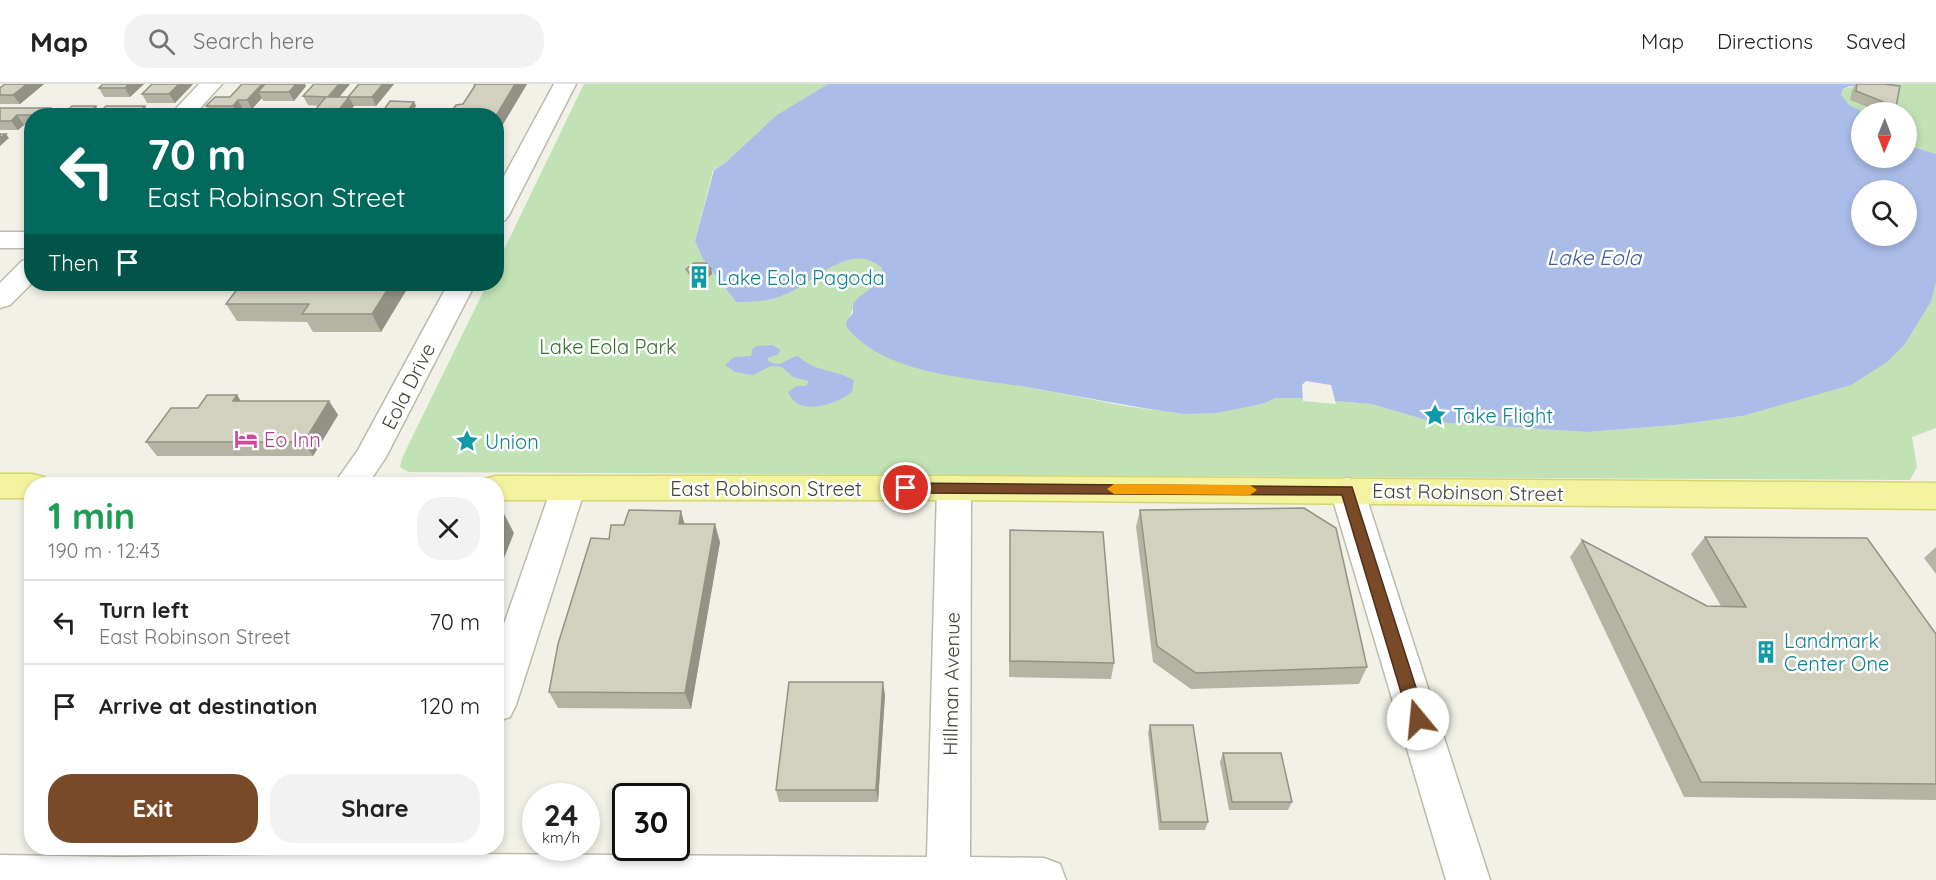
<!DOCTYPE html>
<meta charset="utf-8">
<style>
:root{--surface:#fff;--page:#f2f2f2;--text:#222;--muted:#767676;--line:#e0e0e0;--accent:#784a27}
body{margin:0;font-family:Quicksand,sans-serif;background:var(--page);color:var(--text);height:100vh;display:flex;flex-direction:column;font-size:22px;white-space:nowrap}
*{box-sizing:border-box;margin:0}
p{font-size:20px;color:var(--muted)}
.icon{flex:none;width:33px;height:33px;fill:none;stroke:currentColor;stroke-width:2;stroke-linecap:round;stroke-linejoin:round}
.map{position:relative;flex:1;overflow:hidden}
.panel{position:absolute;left:24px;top:393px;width:480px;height:378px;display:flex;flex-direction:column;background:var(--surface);border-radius:24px;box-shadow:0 3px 9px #0003}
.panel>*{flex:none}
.guide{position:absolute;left:24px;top:24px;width:480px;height:183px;border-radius:24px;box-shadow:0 3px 9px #0003;background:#00695c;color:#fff;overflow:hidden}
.needle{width:39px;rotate:181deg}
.controls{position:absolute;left:1851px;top:18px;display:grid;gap:12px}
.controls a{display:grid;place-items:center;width:66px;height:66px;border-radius:50%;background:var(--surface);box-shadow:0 3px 9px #0003;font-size:30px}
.speed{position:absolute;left:522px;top:699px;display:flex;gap:12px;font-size:30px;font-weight:700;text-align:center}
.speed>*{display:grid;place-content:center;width:78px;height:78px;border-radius:50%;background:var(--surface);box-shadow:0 3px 9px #0003;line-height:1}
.speed small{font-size:15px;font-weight:400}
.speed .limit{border:3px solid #111;border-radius:9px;background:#fff;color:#111}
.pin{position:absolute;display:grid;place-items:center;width:51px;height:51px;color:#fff;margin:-26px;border:3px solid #fff;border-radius:50%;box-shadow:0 2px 6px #0007}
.me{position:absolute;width:66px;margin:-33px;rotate:343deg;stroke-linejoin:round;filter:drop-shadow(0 0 4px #0008)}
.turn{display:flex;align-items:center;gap:21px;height:126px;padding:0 24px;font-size:27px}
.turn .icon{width:78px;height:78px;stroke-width:2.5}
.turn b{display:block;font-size:42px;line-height:51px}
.then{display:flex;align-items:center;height:57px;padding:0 24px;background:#0003;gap:12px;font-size:22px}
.round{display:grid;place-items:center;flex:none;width:63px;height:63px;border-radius:24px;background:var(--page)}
.headline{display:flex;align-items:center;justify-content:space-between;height:102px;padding:0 24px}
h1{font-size:36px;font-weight:700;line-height:45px;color:#1e9e55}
.button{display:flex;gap:12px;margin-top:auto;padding:12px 24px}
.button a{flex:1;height:69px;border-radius:24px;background:var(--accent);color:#fff;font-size:24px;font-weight:700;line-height:69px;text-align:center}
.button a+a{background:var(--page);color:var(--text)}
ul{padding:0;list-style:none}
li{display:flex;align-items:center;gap:18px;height:84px;padding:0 24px;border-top:2px solid var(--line)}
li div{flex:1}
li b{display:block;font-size:22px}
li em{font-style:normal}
header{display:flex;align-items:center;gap:36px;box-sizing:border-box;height:84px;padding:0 30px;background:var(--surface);border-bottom:2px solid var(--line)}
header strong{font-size:28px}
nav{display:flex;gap:33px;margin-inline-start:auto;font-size:21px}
.search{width:420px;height:54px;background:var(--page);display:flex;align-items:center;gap:15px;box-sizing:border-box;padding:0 21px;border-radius:24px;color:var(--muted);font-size:22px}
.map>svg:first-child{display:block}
.green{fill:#c1e2b4}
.water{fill:#aabde8;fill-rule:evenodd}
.pier{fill:#f2f1e7}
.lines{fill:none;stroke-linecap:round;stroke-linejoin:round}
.minor-casing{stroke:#bcbbab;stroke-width:3}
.major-casing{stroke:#d6d471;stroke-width:3}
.minor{fill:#fff;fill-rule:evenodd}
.major{fill:#f3f39f;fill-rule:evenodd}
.wall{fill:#b5b3a3}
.shaded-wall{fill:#939285}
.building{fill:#d2d0be;stroke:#939285;stroke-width:1.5}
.route{fill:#784a27;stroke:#4e3019;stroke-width:1.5}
.slow{fill:#f59e0b}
.labels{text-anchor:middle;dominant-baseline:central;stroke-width:5;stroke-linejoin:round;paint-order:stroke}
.culture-label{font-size:20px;fill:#0d838f;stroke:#fff;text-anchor:start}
.park-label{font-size:20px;fill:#376f31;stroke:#fff}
.street-label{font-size:20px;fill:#444337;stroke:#fff}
.hotel-label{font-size:20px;fill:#b23c85;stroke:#fff;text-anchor:start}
.water-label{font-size:21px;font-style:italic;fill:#3c5ba4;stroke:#fff}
</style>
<header>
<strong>Map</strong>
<div class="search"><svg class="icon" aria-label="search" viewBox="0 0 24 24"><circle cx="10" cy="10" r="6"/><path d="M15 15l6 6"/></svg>Search here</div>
<nav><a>Map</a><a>Directions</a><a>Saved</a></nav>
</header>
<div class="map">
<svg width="1936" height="796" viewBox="0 0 1936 796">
<rect width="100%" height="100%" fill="#f2f1e7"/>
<path class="green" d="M584 0H828L777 32 725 79 713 86 695 157 703 175 736 218C753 218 771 217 787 210 815 198 850 156 882 183L881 197C874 204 864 207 858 215 852 222 853 229 847 236L1033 304 1125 322 1183 330 1262 320 1276 314H1300L1371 320 1433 338 1587 348 1676 341 1742 332 1905 260 1931 218 1936 199V344L1912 353 1917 383 1910 396 408 388 400 383 402 374 487 200H496L497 180Z
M1892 0H1936V70L1907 61 1906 28C1885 28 1852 35 1841 11L1843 5 1857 2 1897 5Z"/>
<path class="water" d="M828 0H1892L1898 5 1850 2 1843 5 1841 11 1849 21 1863 28 1862 74H1906L1907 61 1936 70V199L1931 218 1905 260 1887 278 1851 301 1742 332 1676 341 1587 348 1433 338 1371 320 1300 314H1276L1262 320 1216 329 1183 330C1132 323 1083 313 1033 304 975 294 884 292 846 242L847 236 853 229V220L860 212 881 197 882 184C851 156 815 198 787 210 771 217 754 218 736 218L703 175 695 157 714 86 725 79 777 31ZM1862 106H1906V152H1862Z
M772 261 781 266 777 271 769 273 767 276C780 286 786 274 798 272 815 288 833 285 854 296L852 308C837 320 798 334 788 308L796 302H806L809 297 793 293 782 283 771 282 753 291 735 288 725 281 734 273 751 272 753 264 757 262Z"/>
<path class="pier" d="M1306 297 1331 301 1336 320 1303 317 1302 301Z"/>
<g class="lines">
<g class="minor-casing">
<path id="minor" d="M199 0H222L193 32H169Z
M554 0H576L509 131 505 136 496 139V107Z
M0 148H32V164H0Z
M32 175V199L10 221 0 224V199L22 177Z
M448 200H475L386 373 368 400H334L358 366Z
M954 392 966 395 971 404 970 773 1044 774 1060 780 1066 796H0V771L120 773 422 769 425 764H467L466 770 927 773 937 404 942 395Z
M568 393 580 396 585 405 516 621 510 633 496 638V563L551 405 556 396Z
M1347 394 1359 397 1364 406 1490 796H1446L1330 406 1335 397Z"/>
</g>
<g class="major-casing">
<path id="major" d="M0 390H32L44 393 48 400H32V414H0Z
M496 392H954L1936 399V425L954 416H496V400H481L484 395Z"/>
</g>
<use href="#minor" class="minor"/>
<use href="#major" class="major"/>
</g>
<path class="wall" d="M44 0 20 20H0V4Z
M103 0H144L130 13H104L99 4Z
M193 0 175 19H147L142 10Z
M242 0 306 2 294 17H263L262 14 252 25H243L238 31H212L206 22 230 13Z
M314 0H350L339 13H348L394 0 376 22H353L346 32H310L319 22 308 21 303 12Z
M473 0H527L499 47H496V32L463 20 474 3Z
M1856 0H1884L1896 23 1892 28H1880L1850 16 1852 7Z
M414 18 416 22 409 32H381V30Z
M0 24 32 32V41H24L18 46H0Z
M686 185H711L712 190 705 196H693L688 190Z
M241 200H410L381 248H313L307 238 237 237 226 220Z
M237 311 240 317H329L338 331 313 372H157L146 358 198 324Z
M1140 426 1367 583 1359 600 1191 605 1153 578 1136 443Z
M685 440 720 458 691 625 558 624 549 608 609 455Z
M1010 446 1114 579 1111 595 1009 593Z
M1705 453 1936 550V716L1684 713 1570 473 1582 456 1707 522H1721L1691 470Z
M1936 463V490L1924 474Z
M885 611 878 718H779L776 706Z
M1150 641 1208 738 1205 746H1159L1148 649Z
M1223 669 1292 718 1288 726H1229L1220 678Z"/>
<path class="shaded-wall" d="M27 0H44L20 20 13 11Z
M129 0H144L130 13 125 4Z
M179 0H193L175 19 169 10Z
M262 0H267L258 8 262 14 252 25 247 16Z
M296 0H305L306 2 294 17 289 8Z
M339 0H350L332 22 328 13Z
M383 0H394L376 22 372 13Z
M515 0H527L499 47 496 40V32Z
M349 13 354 22 346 32H334Z
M238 16 243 25 238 31 233 22Z
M414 18 416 22 409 32H405V30Z
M96 22 101 32H85Z
M145 22 150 32H136Z
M50 24 55 32H41Z
M17 31 24 41 18 46 11 37Z
M6 50 9 54 0 62V54Z
M711 185 712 190 705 196 704 191Z
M391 200H410L381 248 372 230Z
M237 311 246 325 233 317Z
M329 317 338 331 313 372 304 358Z
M502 426 514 449 496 494V440Z
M681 427 686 445 679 440Z
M715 440 720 458 691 625 685 609Z
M883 598 885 611 878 718 876 706Z"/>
<path class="building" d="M5 0H27L13 11H0V4Z
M103 0H129L125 4H99Z
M152 0H179L169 10H142Z
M242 0H262L247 16H238L233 22H206L215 13H230Z
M265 0H296L289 8H258Z
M314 0H339L328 13 303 12Z
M359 0H383L372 13H348Z
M476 0H515L496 32H448L456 21 463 20Z
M1857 0H1884L1900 2 1896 23 1856 7Z
M326 13H349L334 32H310Z
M390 17 414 18 405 30H381Z
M72 22H96L85 32H61Z
M106 22H145L136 32H96Z
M0 24H50L41 31H17L11 37H0Z
M0 50H6L0 54Z
M694 179H706L711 185 704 191 692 192 686 185Z
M241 200H391L372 230H302L309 220H226Z
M207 311H237L233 317H329L304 358H146L171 324H198Z
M1304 424 1336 444 1367 583 1196 589 1157 562 1140 426Z
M496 426H502L496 440Z
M629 426 681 427 679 440H715L685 609 549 608 558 560 591 454 609 455 611 441H624Z
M1010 446 1103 448 1114 579 1010 577Z
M1705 453 1867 454 1936 550V700L1701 698 1582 456 1707 522 1746 523Z
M789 598H883L876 706H776Z
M1150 641H1193L1208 738H1161Z
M1223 669H1281L1292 718H1232Z"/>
<path class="route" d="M906 399 1352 403 1426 635 1423 641 1418 643 1412 641 1409 635 1342 411 906 409 900 404Z"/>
<path class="slow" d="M1114 400 1250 401 1257 406 1250 411 1114 410 1107 405Z"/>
<defs>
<g id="building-bare" transform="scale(1.8)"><path d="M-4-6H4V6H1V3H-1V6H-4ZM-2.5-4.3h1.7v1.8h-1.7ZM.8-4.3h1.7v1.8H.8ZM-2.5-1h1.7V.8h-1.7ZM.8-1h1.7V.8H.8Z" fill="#0f9aa8" stroke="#fff" stroke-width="2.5" paint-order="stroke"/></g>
<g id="sight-bare" transform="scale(1.8)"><path d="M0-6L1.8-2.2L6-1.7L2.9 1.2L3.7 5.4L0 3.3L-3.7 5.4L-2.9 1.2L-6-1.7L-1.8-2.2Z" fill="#0f9aa8" stroke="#fff" stroke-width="2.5" paint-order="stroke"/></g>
<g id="hotel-bare" transform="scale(1.8)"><path d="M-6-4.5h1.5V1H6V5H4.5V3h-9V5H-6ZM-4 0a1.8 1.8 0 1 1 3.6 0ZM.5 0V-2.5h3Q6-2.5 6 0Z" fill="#d1479c" stroke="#fff" stroke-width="2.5" paint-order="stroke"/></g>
</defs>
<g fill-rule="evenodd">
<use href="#building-bare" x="699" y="193"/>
<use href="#sight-bare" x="1435" y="331"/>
<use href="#hotel-bare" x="246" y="355"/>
<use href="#sight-bare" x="467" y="357"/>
<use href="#building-bare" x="1766" y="568"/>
</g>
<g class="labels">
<g class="culture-label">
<text x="717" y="193">Lake Eola Pagoda</text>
<text x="1453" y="331">Take Flight</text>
<text x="485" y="357">Union</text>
<text x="1784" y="556">Landmark<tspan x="1784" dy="23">Center One</tspan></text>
</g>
<g class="park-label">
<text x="608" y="262">Lake Eola Park</text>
</g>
<g class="street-label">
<text transform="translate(408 302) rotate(-63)">Eola Drive</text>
<text x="766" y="404">East Robinson Street</text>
<text transform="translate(1468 408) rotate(1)">East Robinson Street</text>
<text transform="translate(951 600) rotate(-89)">Hillman Avenue</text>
</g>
<g class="hotel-label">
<text x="264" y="355">Eo Inn</text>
</g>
<g class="water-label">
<text x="1594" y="173">Lake Eola</text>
</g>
</g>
</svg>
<div class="controls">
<a><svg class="needle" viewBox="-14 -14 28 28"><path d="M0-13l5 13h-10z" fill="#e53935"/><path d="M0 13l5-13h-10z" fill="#767676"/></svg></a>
<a><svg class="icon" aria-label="search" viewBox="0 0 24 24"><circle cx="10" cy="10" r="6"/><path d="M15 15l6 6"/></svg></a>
</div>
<div class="speed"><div>24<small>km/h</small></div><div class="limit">30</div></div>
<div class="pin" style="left:906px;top:404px;background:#d93025"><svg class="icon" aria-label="arrive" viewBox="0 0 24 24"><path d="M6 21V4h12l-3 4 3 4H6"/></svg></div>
<svg class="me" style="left:1418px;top:635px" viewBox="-20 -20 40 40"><circle r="19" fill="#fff"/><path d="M0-13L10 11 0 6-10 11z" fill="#784a27"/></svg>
<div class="guide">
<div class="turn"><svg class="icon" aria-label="left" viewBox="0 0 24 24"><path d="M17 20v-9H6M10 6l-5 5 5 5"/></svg><div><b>70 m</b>East Robinson Street</div></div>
<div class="then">Then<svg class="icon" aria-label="arrive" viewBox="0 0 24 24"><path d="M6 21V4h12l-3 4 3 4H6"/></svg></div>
</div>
<section class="panel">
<div class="headline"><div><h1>1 min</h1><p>190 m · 12:43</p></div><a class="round"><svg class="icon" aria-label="close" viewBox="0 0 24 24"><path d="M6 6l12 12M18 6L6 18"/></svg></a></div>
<ul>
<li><svg class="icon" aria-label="left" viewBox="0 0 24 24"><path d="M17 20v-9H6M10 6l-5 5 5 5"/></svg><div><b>Turn left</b><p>East Robinson Street</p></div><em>70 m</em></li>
<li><svg class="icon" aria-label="arrive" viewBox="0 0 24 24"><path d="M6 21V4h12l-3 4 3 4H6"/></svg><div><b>Arrive at destination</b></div><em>120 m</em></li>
</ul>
<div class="button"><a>Exit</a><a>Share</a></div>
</section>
</div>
